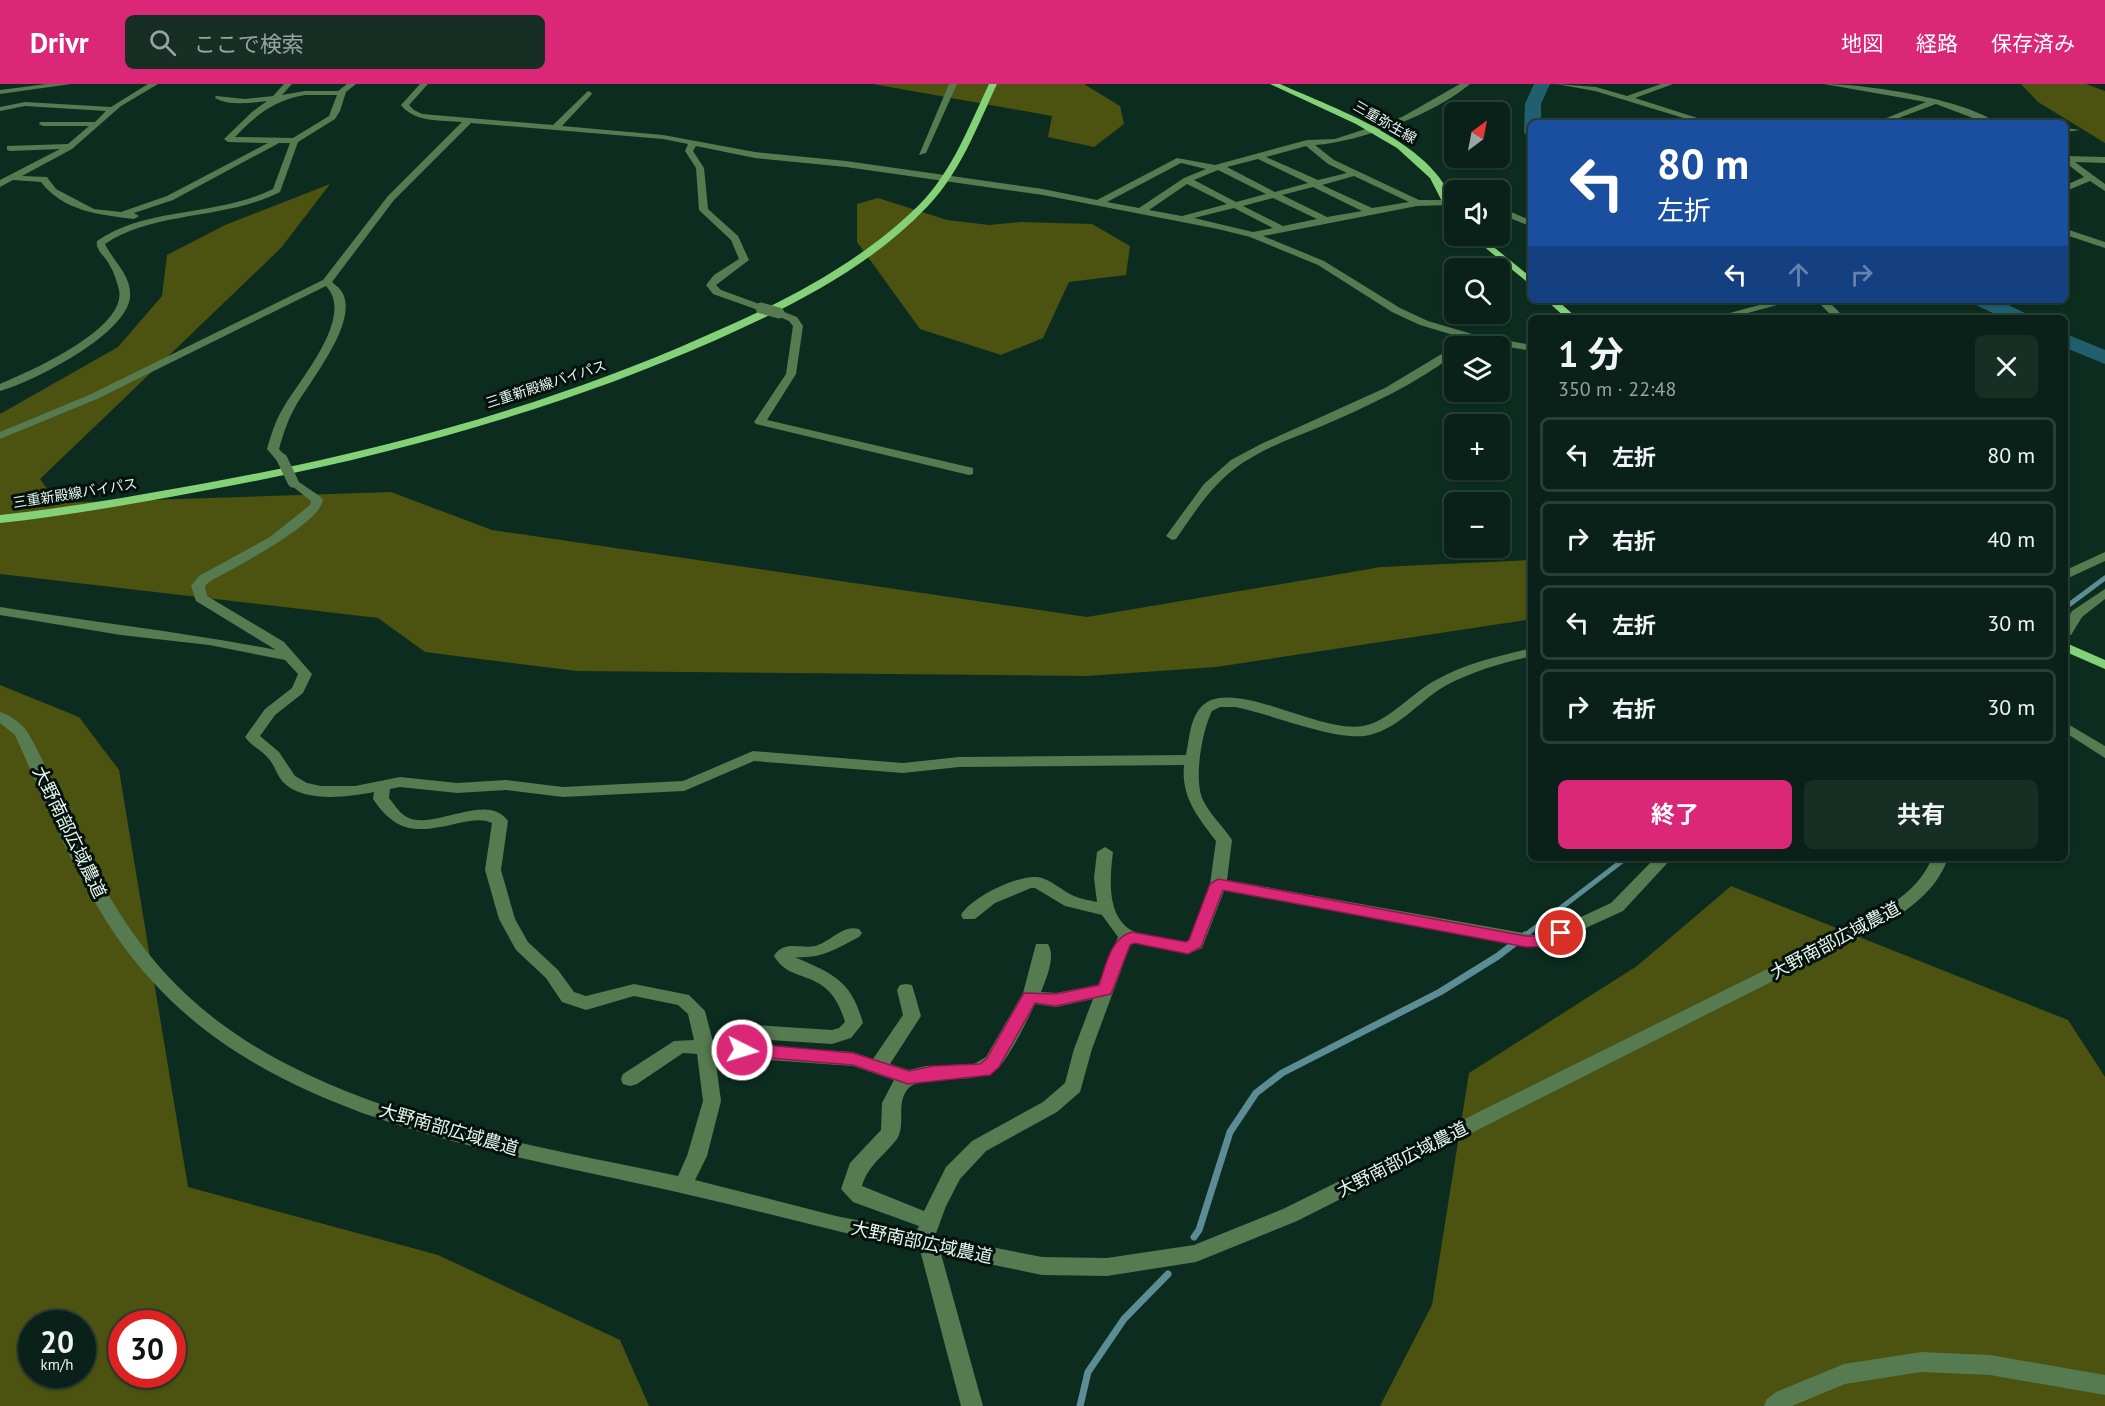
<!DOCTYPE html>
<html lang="ja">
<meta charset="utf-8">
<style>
:root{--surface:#092118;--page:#172e25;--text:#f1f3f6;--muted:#99a3a2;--line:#293e37;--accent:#db2777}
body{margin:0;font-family:"PT Sans","Noto Sans JP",sans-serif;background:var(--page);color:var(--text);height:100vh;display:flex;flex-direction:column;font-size:22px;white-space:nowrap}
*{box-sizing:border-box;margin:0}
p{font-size:20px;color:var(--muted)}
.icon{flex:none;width:33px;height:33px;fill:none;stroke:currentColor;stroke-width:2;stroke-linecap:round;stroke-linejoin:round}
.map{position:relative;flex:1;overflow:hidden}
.side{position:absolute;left:1528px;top:231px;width:540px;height:546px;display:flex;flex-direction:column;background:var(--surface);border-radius:9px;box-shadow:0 2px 4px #0004,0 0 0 2px var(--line)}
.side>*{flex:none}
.hud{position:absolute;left:1528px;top:36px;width:540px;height:183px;border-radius:9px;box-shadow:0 2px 4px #0004,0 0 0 2px var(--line);background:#1a4fa0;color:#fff;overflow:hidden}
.needle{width:39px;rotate:32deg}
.fabs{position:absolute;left:1444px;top:18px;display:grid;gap:12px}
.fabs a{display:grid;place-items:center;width:66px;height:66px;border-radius:9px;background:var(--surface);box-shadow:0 2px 4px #0004,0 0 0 2px var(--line);font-size:30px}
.speed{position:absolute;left:18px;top:1226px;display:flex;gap:12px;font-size:30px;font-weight:700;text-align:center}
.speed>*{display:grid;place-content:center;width:78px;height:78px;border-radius:50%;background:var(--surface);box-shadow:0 2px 4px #0004,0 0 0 2px var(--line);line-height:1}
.speed small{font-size:15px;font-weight:400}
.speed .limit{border:9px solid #d22;background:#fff;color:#111}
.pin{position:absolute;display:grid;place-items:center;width:51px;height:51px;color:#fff;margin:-26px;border:3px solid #fff;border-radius:50%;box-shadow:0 2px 6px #0007}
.me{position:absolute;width:66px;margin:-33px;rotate:95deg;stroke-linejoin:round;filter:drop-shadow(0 0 4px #0008)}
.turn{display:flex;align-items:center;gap:21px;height:126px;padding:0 30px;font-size:27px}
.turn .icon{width:78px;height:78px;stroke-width:2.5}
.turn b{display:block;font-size:42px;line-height:51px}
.lanes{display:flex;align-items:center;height:57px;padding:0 30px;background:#0003;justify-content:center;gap:30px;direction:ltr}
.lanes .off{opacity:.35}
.round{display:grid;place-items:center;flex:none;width:63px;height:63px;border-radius:9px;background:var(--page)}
.headline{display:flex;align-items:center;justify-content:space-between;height:102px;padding:0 30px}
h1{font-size:36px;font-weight:700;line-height:45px}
.action{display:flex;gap:12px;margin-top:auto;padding:12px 30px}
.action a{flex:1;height:69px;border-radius:9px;background:var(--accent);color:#fff;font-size:24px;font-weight:700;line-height:69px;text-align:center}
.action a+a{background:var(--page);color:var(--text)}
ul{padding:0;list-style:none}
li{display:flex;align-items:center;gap:18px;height:75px;margin:0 12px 9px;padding:0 18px;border:3px solid var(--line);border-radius:9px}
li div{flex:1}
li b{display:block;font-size:22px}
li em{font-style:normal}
header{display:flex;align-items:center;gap:36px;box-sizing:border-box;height:84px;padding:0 30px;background:var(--accent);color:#fff}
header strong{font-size:28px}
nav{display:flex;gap:33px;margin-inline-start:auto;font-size:21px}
.search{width:420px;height:54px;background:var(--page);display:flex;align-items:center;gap:15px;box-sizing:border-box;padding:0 21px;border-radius:9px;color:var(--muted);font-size:22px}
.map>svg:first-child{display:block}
.green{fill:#4c520f;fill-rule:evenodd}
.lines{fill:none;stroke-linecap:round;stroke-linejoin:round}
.stream-far1{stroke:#5c8c94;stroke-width:5}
.stream{stroke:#5c8c94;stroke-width:7}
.river{fill:#215f6e;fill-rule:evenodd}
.minor{fill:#567b50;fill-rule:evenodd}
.major{fill:#85d177;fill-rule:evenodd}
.minor-bridge{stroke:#567b50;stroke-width:11}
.route{fill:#db2777;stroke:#8e194d;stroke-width:1.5}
.labels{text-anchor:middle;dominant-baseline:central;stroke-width:6;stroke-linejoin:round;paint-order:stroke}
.far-street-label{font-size:14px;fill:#e5f6ee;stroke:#05110c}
.near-street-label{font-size:18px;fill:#e5f6ee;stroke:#05110c}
</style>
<header>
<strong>Drivr</strong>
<div class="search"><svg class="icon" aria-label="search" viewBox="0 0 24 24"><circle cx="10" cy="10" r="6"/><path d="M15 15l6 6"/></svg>ここで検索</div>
<nav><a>地図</a><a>経路</a><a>保存済み</a></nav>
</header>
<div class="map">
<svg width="2105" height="1322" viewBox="0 0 2105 1322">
<rect width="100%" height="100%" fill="#0c2c20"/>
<path class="green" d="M873 0H1084L1120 22 1124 40 1094 63 1048 53 1052 32Z
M2021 0H2086L2105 7V59L2038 18Z
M330 100 281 164 40 395 57 419 391 408 492 446 1087 533 1381 483 1531 476 1532 535 1216 583 1087 592 577 587 425 568 378 534 0 490V330L118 263 162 212 167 171 225 141Z
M878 114 947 136 989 141 1021 138 1092 140 1130 162 1126 191 1069 198 1043 254 1001 271 920 245 857 158V120Z
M0 601 79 633 119 686 188 1103 438 1171 620 1256 649 1322H0ZM32 1239H82V1290H32ZM122 1239H172V1290H122Z
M1731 802 2068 936 2105 993V1322H1380L1432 1221 1469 989 1637 882Z"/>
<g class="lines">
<path class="stream-far1" d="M2066 523 2105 494
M1523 853 1626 774"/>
<path class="stream" d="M1194 1153 1199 1146 1230 1048 1256 1009 1282 989 1440 908 1498 872 1525 851
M1080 1322 1088 1288 1124 1235 1168 1190"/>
<path class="river" d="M1534 0H1550L1541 20V39H1532V54L1524 49 1525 20Z
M1971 216H1998L2027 230 2030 234H2003L1974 220Z
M2066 250 2105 266V280L2066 264Z"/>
<path class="minor" d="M47 0H71L0 10V6Z
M148 0H158L121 22 72 65 22 92 47 93 56 105 94 125 121 128 167 112 268 59 228 58 224 55 252 28 267 17C251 19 229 22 215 14L216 12 245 15 273 12 284 0H292L282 11 305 7H338L347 0H356L346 8 340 27 335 35 298 58 280 108C225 136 153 127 105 160 113 177 132 192 130 213 127 250 33 298 0 307V300C29 288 127 245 119 206 117 198 114 188 109 180 105 172 95 166 97 157 148 122 217 133 273 105L290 59H279L173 116 134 129 139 132 134 135C100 131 63 127 41 98L13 96 0 103V96L60 65 10 67 7 66V62L68 60 89 42H43L39 40 40 38H95L106 27 25 22 0 27V23L25 18 111 23ZM305 11H337L329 32 293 54 235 53C255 32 274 16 305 11Z
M420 0H428L409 21 414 26 422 30 553 41 588 7 592 9 591 11 562 42 663 51 755 68 846 77 1043 105 1097 116 1177 74 1215 81 1307 56 1335 55 1402 33 1460 0H1470C1435 30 1360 58 1315 61L1334 76 1419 116H1447L1452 119 1450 121 1417 122 1263 152 1324 177 1400 224 1428 237 1472 250 1532 261V267L1470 256 1420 241 1392 228 1318 181 1250 153 1218 145 1043 111 846 83 755 74 696 62 693 67 704 84 708 125 738 152 749 176 716 201 721 206 765 222 766 224 761 227 713 210 706 201 714 191 739 175 731 156 699 126 696 84 685 67 688 60 663 55 471 39 394 116 332 198C335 201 340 204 342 208 360 238 308 299 294 325 287 338 283 351 279 365L288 375 286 378H278L267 365C271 351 275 338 282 326 298 297 356 233 326 202L97 315 0 355V348L89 311 323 196 388 112 462 38C441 36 415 39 401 21ZM1306 62 1328 80 1347 89 1318 96 1266 73ZM1258 75 1308 99 1275 108 1227 83ZM1181 79 1206 85 1184 94 1139 124 1107 118ZM1218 86 1266 110 1236 118 1194 96ZM1354 92 1409 118 1372 124 1322 101ZM1187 100 1227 120 1182 132 1149 126ZM1313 103 1362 127 1327 133 1282 111ZM1273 114 1317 135 1283 142 1243 122ZM1234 124 1273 144 1253 148 1194 134Z
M949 0H957L926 69 919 71Z
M1556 0 1596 3 1627 12 1661 0H1673L1635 14 1713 39H1700L1595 7Z
M1824 0C1866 0 1964 15 1997 39H1986L1936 20 1885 39H1874L1926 18Z
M2066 44 2080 46 2066 48Z
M2066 72 2105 73V79L2075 78 2105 100V107L2090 97 2066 107V101L2084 93 2066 79Z
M1441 102 1459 106H1455V110L1438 107V103Z
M1500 123 1532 137V143L1500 130Z
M2066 145 2105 158V164L2066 151Z
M1778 216H1796L1729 234H1711Z
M1816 216H1827L1845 234H1834Z
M779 226 797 233 803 242 796 290 767 336 973 384V390L969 391 756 340 754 338 786 290 793 242 789 237 775 231V227Z
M1455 262H1458H1455V270C1414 301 1368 322 1322 342 1290 355 1255 367 1228 390 1207 408 1192 432 1176 455L1172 456 1166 452 1204 400 1231 376 1261 360 1385 304Z
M293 394 321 413 323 416C319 441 232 485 209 498L205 502 207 512 284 558 312 590 303 609 275 631 260 652 279 668 295 692 307 699 321 702H355L400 693 457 699 506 696 563 703 683 697 753 667 903 679 959 673 1186 671C1190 652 1190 625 1211 616 1248 602 1322 649 1363 642 1387 639 1414 607 1436 596 1466 579 1499 572 1532 564V572C1502 579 1472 587 1445 602 1419 617 1396 648 1364 652 1328 655 1272 630 1235 623H1220L1212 627C1202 647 1194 693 1202 714 1209 730 1223 742 1232 756L1227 796 1540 852 1611 819 1655 774H1672L1623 827 1542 864 1224 807 1202 864 1188 870 1134 859 1130 862 1092 965 1080 1008 1057 1028 986 1067 960 1095 946 1122 935 1152 1042 1173 1107 1174 1194 1161 1283 1125 1866 836C1893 820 1920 804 1932 774H1948C1936 808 1908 826 1878 844L1297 1137 1196 1178 1107 1192 1042 1191 941 1170 983 1322H961L920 1166C839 1149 761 1127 681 1109 504 1068 282 1040 153 898 89 829 53 736 15 651L0 639V628C9 630 24 641 28 649 42 672 52 699 63 723 90 781 121 840 164 888 286 1024 508 1056 678 1092L687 1072 703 1017 697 970 683 969 637 1000 630 1002 623 1000 621 995 623 990 674 957 694 956 688 930 678 921 634 912 586 926 562 918 546 894 516 866 499 835 485 786 492 739C481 734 470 737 459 739 420 748 398 752 373 715L374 708C348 713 305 719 284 699 277 692 275 682 269 675 262 666 251 662 245 653L265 625 292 604 298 590 285 576 209 561 121 551 0 531V523C92 538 184 548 276 566L196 517 191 502 199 492 270 453 310 421 311 417 287 398ZM754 677 903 689 959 683 1184 681C1181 713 1197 732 1216 757L1210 800 1189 856 1186 858C1175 855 1139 851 1131 846 1106 831 1110 792 1113 768L1105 763 1097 768 1094 794 1097 818C1089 816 1081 815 1074 812 1063 807 1054 798 1042 794 1022 788 971 813 961 831L963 835H975L995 819 1031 804H1035L1065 822 1102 831 1118 853 1098 901 1056 909 1041 908C1046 895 1056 873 1048 860H1036L1023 909 986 973 974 980 926 982 909 986 890 980 921 932 912 901 906 900 900 901 897 906 903 931 873 975 853 968 753 961 756 955 832 960 851 954 863 939C851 896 833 890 795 873 821 875 836 865 859 853L862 849 859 845C843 840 830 858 815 862 800 865 784 856 774 872 792 903 829 881 845 938L839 944 832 946 754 941 740 947 735 959 713 958 705 927 689 911 634 900 586 912 574 908 558 886 528 858 515 835 501 786 508 737C486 706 432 749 405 732 398 727 394 720 389 714L390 705 400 703 457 709 506 706 563 713 684 707ZM1093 915 1074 965 1065 999 1043 1018 972 1057 946 1083 924 1127 862 1102C868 1081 884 1072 897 1055 906 1041 896 1020 907 1006 921 987 973 1004 998 984 1008 976 1029 933 1035 920L1056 923ZM715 972 853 982 894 996 882 1019 881 1046 850 1079 841 1105 853 1118 919 1142 916 1148 836 1132 695 1096 707 1072 721 1017Z
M2105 468V477L2066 495V486Z
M2105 505V515L2082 533 2071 551 2066 552V538L2072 527Z
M2066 639 2105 662V674L2066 649Z
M1921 1268 1990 1271 2105 1291V1311L1990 1291 1921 1288 1845 1300 1792 1322H1764L1767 1315 1776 1308 1844 1280Z"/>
<path class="major" d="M989 0H997C977 43 960 89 927 123 869 184 790 223 716 256 550 329 375 376 197 408 132 420 66 432 0 439V431C67 424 134 412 201 400 373 369 543 324 703 253 780 220 858 181 919 121 952 88 969 42 989 0Z
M1270 0H1280C1333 24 1455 65 1455 136L1450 133 1430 94 1397 64 1356 40Z
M1471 152H1480L1532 194V202Z
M1546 216H1557L1577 234H1566Z
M2066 559 2105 576V585L2066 568Z"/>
<path class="minor-bridge" d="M761 224 779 229
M282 375 293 398"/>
</g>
<path class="route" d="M1218 795 1526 852H1540L1561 844 1569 849C1559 862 1540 863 1526 863L1223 806 1201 863 1188 870 1134 859 1130 861 1111 910 1056 922 1035 919 999 983 990 991 908 1000 853 981 742 972 734 966 742 959 853 969 909 987 934 982 980 980 987 974 1024 909 1056 910 1099 901C1106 882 1110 854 1132 848L1186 858 1189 856 1210 800Z"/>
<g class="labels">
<g class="far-street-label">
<text transform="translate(1385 38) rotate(30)">三重弥生線</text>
<text transform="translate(546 300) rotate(-18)">三重新殿線バイパス</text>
<text transform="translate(75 409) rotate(-9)">三重新殿線バイパス</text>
</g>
<g class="near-street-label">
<text transform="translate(70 748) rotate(64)">大野南部広域農道</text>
<text transform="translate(1835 856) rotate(-28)">大野南部広域農道</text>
<text transform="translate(449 1045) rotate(16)">大野南部広域農道</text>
<text transform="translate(1402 1075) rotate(-27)">大野南部広域農道</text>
<text transform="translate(922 1158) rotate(12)">大野南部広域農道</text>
</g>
</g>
</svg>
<div class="fabs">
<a><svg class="needle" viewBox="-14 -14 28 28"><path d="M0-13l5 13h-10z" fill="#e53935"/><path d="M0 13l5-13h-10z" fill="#99a3a2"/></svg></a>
<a><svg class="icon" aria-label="sound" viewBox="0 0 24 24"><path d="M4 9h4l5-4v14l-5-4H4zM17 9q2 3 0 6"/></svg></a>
<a><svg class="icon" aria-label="search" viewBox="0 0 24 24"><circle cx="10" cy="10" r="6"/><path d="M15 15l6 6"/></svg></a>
<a><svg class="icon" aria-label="layers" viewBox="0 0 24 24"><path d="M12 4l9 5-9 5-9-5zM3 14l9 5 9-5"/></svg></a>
<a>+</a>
<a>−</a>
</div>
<div class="speed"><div>20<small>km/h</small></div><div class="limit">30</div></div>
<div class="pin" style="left:1561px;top:849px;background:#d93025"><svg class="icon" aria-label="arrive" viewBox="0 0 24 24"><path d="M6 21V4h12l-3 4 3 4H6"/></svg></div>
<svg class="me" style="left:742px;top:966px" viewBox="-20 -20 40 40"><circle r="17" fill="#db2777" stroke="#fff" stroke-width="3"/><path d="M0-11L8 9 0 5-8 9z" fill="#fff"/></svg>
<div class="hud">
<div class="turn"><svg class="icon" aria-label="left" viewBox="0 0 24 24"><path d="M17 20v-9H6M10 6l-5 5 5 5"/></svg><div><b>80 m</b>左折</div></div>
<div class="lanes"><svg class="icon" aria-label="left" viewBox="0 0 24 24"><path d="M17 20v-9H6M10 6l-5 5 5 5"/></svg><svg class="icon off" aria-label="ahead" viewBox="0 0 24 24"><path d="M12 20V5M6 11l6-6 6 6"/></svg><svg class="icon off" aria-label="right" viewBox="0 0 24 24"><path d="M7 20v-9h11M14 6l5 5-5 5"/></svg></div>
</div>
<section class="side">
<div class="headline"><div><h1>1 分</h1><p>350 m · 22:48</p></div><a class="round"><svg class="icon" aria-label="close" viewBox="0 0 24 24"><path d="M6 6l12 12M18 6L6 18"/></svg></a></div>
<ul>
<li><svg class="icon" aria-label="left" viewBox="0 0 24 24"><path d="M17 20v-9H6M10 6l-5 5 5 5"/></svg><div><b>左折</b></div><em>80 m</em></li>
<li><svg class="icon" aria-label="right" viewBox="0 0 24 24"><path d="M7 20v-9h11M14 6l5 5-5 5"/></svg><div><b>右折</b></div><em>40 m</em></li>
<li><svg class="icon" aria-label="left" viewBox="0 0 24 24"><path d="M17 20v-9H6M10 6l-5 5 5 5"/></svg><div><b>左折</b></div><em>30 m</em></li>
<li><svg class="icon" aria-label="right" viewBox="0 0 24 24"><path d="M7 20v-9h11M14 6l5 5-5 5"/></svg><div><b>右折</b></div><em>30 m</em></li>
</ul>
<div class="action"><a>終了</a><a>共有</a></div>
</section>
</div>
